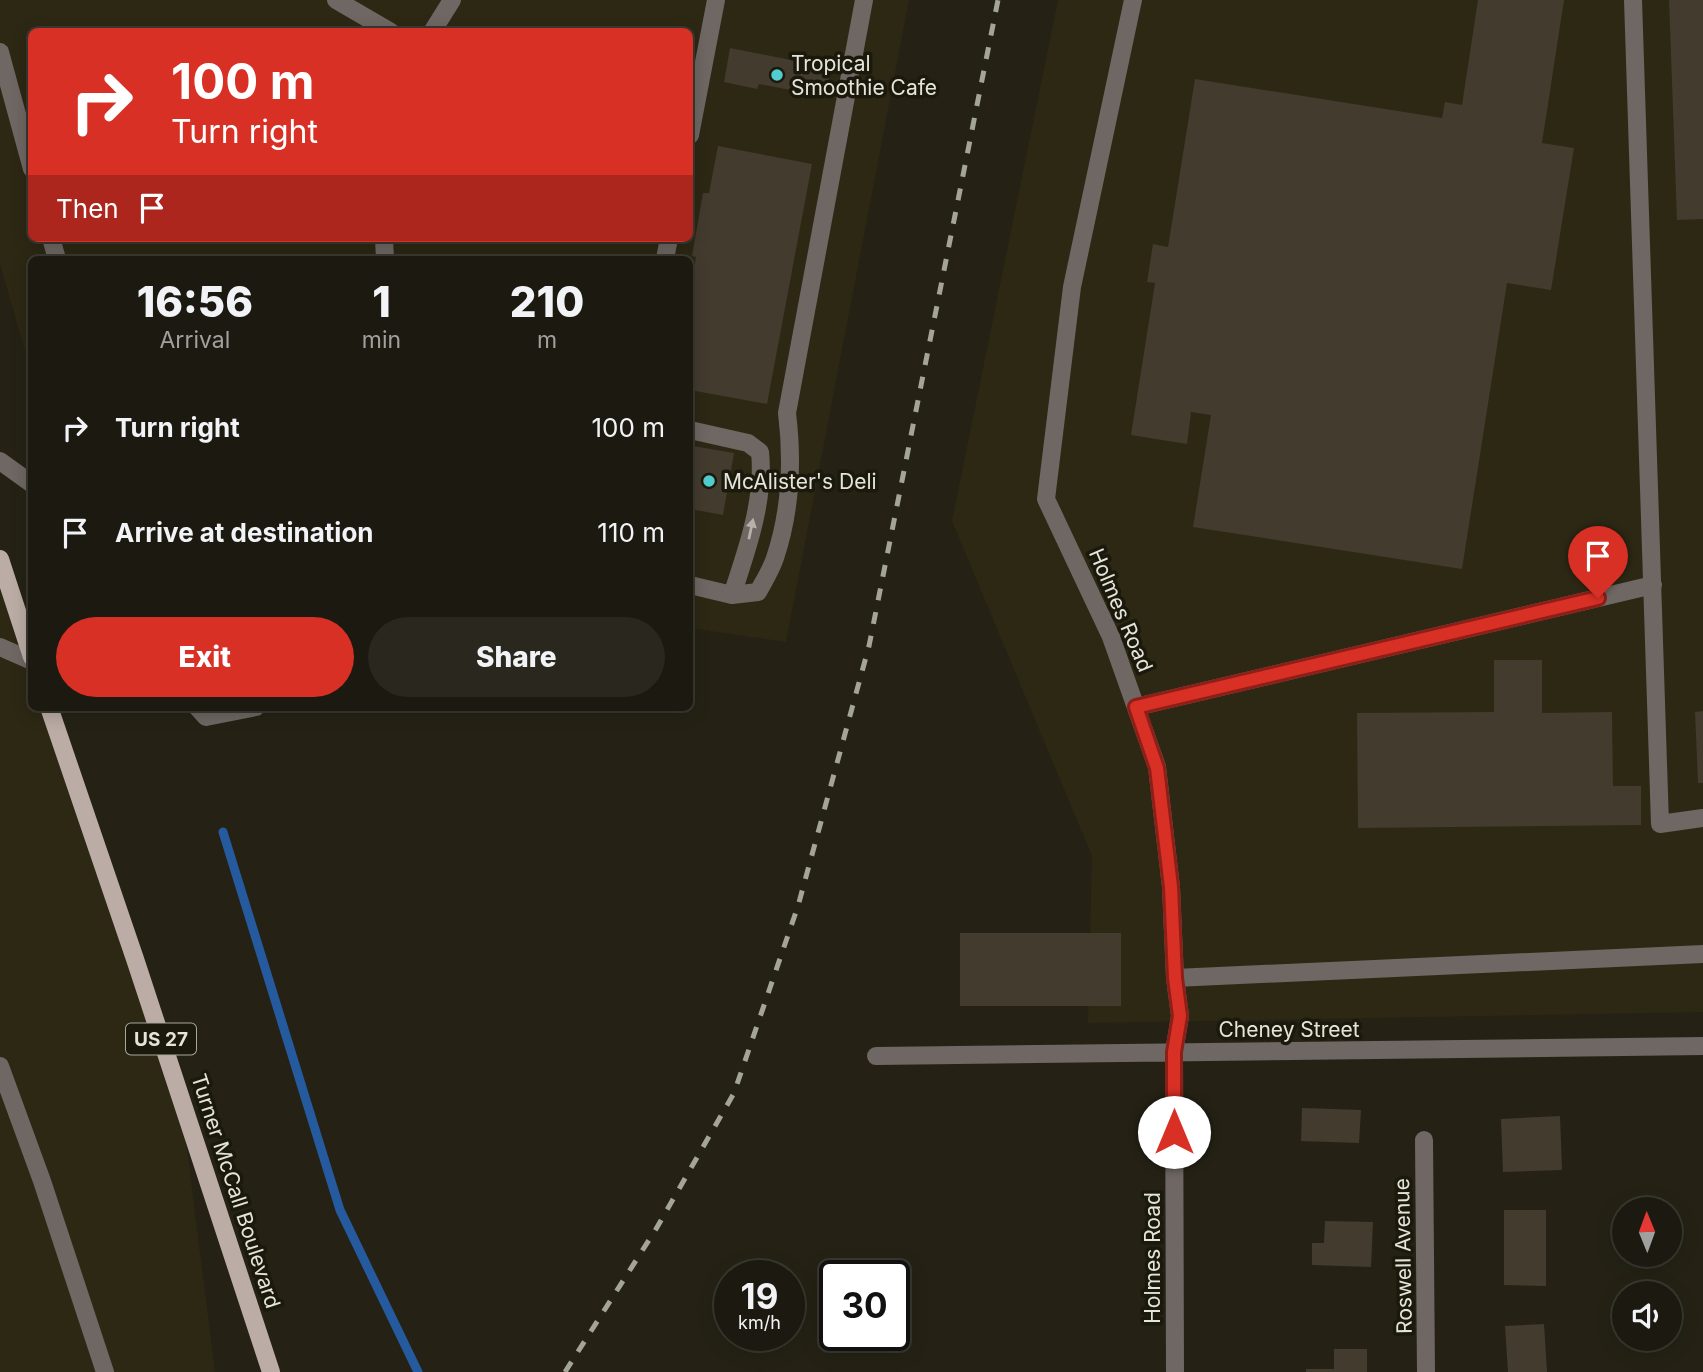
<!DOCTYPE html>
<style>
:root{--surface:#1c1a10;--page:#29271e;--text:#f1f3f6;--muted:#a0a19f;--line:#3a3830;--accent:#d93025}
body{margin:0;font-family:Inter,sans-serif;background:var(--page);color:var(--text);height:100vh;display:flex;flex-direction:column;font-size:26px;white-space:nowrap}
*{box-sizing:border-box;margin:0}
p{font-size:23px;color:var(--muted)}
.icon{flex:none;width:38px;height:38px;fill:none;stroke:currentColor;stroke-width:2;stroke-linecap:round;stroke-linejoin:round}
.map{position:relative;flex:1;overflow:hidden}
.side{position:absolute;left:28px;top:256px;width:665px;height:455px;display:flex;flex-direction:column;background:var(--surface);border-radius:10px;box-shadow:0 4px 18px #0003,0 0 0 2px var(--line)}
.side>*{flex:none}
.guide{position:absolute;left:28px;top:28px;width:665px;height:214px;border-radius:10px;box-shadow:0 4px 18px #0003,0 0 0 2px var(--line);background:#d93025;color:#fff;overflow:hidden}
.needle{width:46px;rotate:359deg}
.fabs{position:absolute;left:1612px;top:1197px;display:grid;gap:14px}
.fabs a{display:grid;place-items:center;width:70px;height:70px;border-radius:50%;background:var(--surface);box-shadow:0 4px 18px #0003,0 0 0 2px var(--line);font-size:35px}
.speed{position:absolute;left:714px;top:1260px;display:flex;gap:14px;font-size:35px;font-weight:700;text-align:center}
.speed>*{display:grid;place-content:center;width:91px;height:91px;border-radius:50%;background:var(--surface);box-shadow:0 4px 18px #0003,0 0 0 2px var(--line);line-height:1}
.speed small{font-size:18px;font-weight:400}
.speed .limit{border:4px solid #111;border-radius:10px;background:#fff;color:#111}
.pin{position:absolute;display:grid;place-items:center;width:60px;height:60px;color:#fff;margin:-72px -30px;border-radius:50% 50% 50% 0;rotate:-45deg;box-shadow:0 0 7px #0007}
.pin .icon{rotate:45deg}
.me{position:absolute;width:77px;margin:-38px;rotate:0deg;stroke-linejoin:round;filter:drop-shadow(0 0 5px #0008)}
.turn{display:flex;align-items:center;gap:24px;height:147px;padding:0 28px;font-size:32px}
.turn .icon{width:91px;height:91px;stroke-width:2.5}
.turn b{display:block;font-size:49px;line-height:60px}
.then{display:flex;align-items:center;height:66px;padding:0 28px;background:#0003;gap:14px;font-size:26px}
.eta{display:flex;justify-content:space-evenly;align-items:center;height:119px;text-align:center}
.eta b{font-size:42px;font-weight:800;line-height:49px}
.primary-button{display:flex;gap:14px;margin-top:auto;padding:14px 28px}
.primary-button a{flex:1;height:80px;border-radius:42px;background:var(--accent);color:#fff;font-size:28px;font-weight:800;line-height:80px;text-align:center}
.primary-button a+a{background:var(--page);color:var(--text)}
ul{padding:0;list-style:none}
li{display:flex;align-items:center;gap:21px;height:105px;padding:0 28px}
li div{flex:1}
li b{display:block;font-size:26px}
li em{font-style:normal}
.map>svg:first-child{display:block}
.built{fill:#2c2814;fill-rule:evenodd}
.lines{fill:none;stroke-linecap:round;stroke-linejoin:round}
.stream{stroke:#255b9e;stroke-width:9}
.building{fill:#433b2e}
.minor{stroke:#6e6763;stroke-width:18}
.major{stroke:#bbaca5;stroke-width:18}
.rail{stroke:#a5a499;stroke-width:5;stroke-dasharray:12 12;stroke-linecap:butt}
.oneway{fill:#b5b2ab}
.route-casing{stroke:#8d1f18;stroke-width:18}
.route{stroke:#d93025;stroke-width:12}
.poi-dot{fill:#52cdce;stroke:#1b190c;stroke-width:2.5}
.labels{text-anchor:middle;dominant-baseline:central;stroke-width:7;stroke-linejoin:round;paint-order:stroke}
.shield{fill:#1b190c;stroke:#a8a79d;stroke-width:2}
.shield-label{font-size:19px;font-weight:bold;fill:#e5e4db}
.poi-label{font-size:21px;fill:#e5e4db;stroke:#1b190c;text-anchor:start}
.street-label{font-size:21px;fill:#e5e4db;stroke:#1b190c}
</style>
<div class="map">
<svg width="1703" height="1372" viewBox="0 0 1703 1372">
<rect width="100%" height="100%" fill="#252215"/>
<path class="built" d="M0 0H909L786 642 690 628V259H32L31 372 0 264ZM32 32H690V238H32Z
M1058 0H1703V1012L1088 1023 1092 856 952 521Z
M0 571 31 657 32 707H49L180 1094 215 1372H0Z"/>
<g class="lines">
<path class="stream" d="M223 832 340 1210 418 1372"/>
</g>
<path class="building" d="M1478 0H1564L1542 143 1574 148 1551 290 1507 283 1462 569 1193 527 1211 415 1191 412 1187 444 1131 435 1155 283 1147 282 1153 244 1168 247 1195 79 1442 118 1445 102 1462 105Z
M1669 0H1703V219L1677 220Z
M730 48 831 68 826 97 759 84 757 89 724 82Z
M718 146 812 164 767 404 690 390V293L696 257 692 256 703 193H709Z
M690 439 694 440 693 446 734 453 723 515 690 509Z
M1494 660H1542V713L1612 712 1613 786H1641V825L1358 828 1357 713 1494 712Z
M1703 711V783H1698L1695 712Z
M960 933H1121V1006H960Z
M1302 1108 1361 1110 1359 1143 1301 1141Z
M1560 1116 1562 1170 1503 1172 1501 1119Z
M1504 1210H1546V1286L1504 1285Z
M1325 1221 1373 1222 1371 1267 1312 1265V1243H1324Z
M1544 1324 1547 1372H1508L1505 1326Z
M1334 1349H1367V1372H1306V1369H1334Z"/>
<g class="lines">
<path class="minor" d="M336 0 391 32
M1133 0 1072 287 1046 499 1111 637 1157 767 1171 887 1175 978 1180 1016 1174 1052 1175 1372
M1633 0 1660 824 1703 818
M432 32 452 0
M0 52 32 169
M690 135 716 0
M51 238 57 259
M384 238 385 259
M665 259 669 238
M690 430 748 443 760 452C765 499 747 550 732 595
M0 461 32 484
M690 585 732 595 758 592C764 581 771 570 775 558 791 510 793 462 787 413L864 0
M0 647 32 661
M197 707 206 717 256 707
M1136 707 1653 585
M1175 978 1703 954
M876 1056 1703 1046
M0 1066 42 1181 105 1372
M1424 1140 1426 1372"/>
<path class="major" d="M0 559 32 657
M49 707 135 959 271 1372"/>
<path class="rail" d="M565 1372 656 1229 734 1093 798 906 869 646 998 0"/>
</g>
<defs><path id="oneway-solid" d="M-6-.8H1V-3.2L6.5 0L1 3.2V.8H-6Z" transform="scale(1.75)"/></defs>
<use class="oneway" href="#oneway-solid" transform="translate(751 529) rotate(-78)"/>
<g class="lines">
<g class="route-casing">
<path id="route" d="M1174 1132V1052L1180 1016 1175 978 1171 887 1157 768 1136 707 1598 598"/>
</g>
<use href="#route" class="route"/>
</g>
<g class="poi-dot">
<circle cx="777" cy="75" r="7"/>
<circle cx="709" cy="481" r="7"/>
</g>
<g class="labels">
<rect class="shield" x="126" y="1023.5" width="70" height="31" rx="5"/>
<g class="shield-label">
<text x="161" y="1039">US 27</text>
</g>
<g class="poi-label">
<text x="791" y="63">Tropical<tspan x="791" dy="24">Smoothie Cafe</tspan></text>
<text x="723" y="481">McAlister's Deli</text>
</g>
<g class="street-label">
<text transform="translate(1121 610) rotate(67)">Holmes Road</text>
<text x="1289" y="1029">Cheney Street</text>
<text transform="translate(236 1191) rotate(72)">Turner McCall Boulevard</text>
<text transform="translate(1403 1256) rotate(-91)">Roswell Avenue</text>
<text transform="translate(1152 1258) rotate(-90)">Holmes Road</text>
</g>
</g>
</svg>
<div class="fabs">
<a><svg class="needle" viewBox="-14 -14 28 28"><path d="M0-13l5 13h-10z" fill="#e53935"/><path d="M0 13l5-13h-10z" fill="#a0a19f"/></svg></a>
<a><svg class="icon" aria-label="sound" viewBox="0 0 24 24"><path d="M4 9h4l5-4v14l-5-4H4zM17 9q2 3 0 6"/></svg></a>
</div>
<div class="speed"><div>19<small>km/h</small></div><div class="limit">30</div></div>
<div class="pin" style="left:1598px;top:598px;background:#d93025"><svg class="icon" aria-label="arrive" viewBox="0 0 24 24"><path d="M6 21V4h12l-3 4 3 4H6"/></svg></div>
<svg class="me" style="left:1174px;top:1132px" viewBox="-20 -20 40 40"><circle r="19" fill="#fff"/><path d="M0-13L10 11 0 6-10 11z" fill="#d93025"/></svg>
<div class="guide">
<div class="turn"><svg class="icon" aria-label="right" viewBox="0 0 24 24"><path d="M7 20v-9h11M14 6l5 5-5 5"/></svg><div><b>100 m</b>Turn right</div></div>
<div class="then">Then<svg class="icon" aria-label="arrive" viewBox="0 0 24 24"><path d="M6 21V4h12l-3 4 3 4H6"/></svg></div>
</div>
<section class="side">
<div class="eta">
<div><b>16:56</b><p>Arrival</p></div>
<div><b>1</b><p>min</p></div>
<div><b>210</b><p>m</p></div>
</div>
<ul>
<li><svg class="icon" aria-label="right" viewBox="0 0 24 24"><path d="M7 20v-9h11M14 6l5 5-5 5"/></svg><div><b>Turn right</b></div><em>100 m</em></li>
<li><svg class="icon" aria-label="arrive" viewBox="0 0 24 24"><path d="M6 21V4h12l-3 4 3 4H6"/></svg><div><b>Arrive at destination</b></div><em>110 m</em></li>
</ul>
<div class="primary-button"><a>Exit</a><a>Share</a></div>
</section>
</div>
